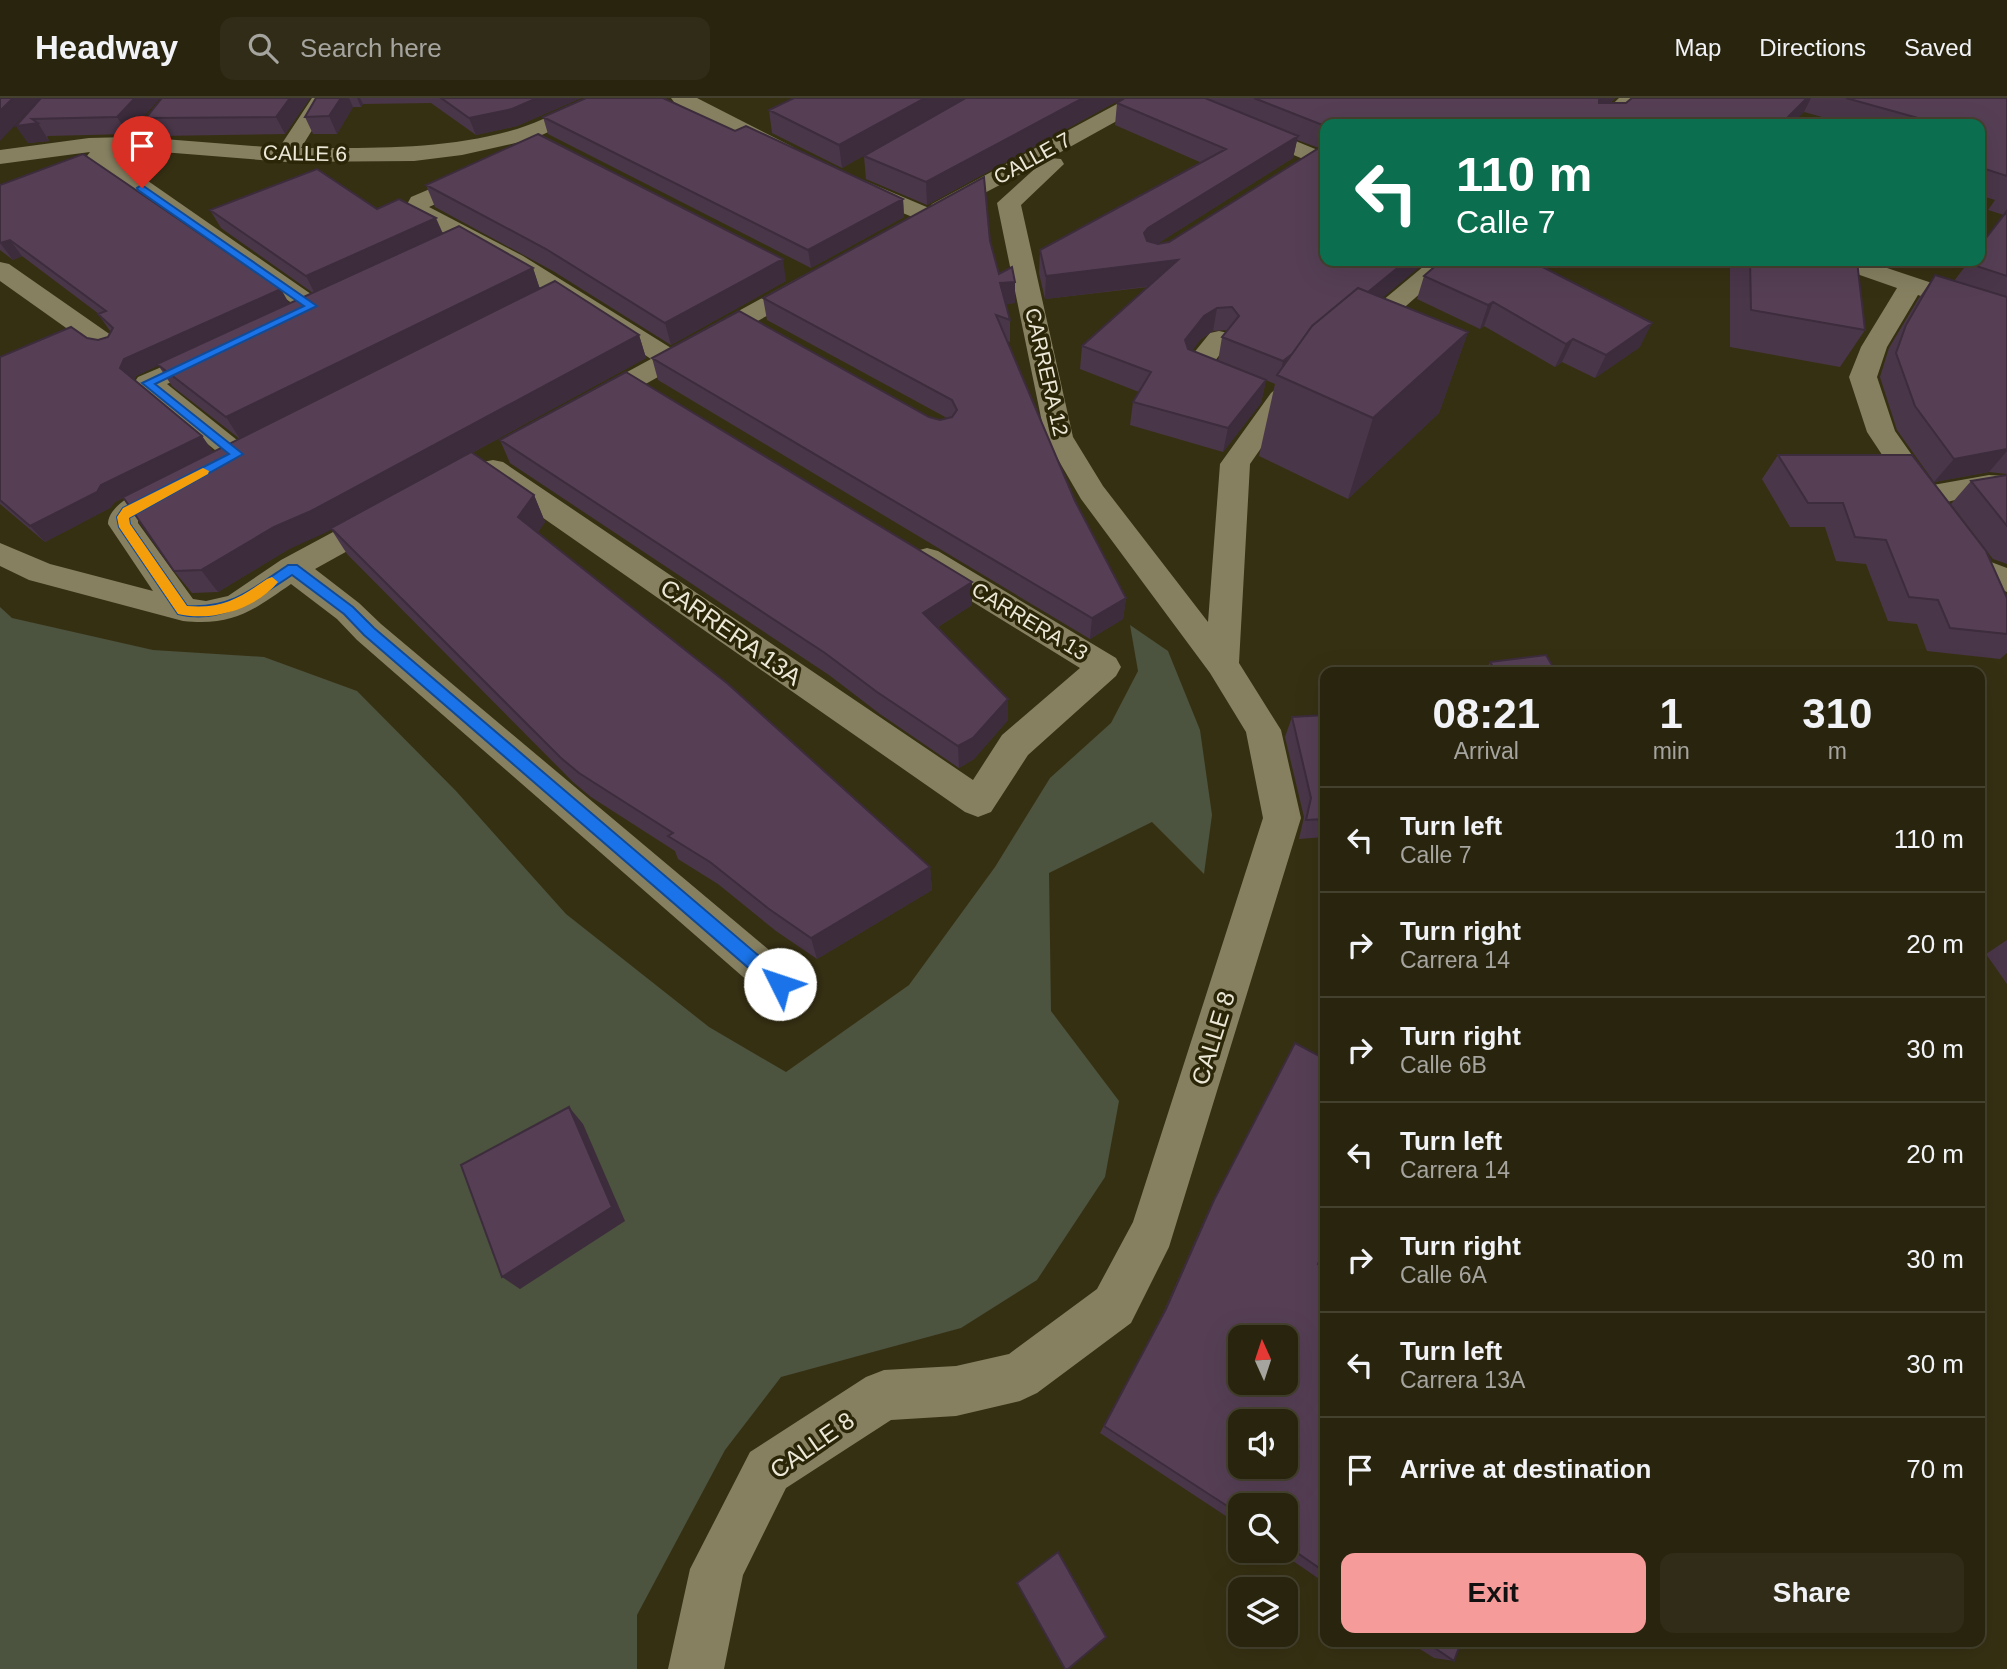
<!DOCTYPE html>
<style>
:root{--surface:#28240e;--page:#302c17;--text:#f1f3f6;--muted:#a5a49e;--line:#44412e;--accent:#f59b99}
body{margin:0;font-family:Arial,sans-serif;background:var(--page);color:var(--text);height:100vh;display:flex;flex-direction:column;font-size:26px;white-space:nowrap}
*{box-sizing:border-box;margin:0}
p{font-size:23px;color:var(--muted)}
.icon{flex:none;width:38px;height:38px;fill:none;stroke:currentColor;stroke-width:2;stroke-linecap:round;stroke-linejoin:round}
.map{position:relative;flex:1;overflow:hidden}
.details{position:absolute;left:1320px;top:569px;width:665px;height:980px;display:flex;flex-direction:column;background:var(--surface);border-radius:14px;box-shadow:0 7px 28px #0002,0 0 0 2px var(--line)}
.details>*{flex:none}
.guide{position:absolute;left:1320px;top:21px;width:665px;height:147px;border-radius:14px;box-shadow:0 7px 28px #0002,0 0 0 2px var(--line);background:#0b6e4f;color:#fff;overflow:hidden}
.needle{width:46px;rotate:357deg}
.controls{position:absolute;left:1228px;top:1227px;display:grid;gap:14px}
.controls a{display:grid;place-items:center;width:70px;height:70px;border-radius:14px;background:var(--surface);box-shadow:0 7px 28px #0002,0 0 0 2px var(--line);font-size:35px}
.pin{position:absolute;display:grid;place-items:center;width:60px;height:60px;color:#fff;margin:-72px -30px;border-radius:50% 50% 50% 0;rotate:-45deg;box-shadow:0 0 7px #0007}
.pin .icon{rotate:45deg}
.me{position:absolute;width:77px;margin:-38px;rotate:311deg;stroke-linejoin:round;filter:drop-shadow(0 0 5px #0008)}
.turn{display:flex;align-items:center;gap:24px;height:147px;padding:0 21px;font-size:32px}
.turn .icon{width:91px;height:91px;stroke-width:2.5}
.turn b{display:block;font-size:49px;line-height:60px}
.eta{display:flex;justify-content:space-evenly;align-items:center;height:119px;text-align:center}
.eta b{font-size:42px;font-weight:600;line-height:49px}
.button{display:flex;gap:14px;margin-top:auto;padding:14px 21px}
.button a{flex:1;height:80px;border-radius:14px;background:var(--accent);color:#111;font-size:28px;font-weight:600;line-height:80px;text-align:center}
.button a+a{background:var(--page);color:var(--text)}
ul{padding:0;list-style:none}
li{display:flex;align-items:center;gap:21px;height:105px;padding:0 21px;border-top:2px solid var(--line)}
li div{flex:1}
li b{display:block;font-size:26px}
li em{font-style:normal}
header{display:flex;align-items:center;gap:42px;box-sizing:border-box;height:98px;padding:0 35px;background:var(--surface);border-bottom:2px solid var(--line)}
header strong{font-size:33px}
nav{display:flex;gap:38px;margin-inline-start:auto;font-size:24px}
.search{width:490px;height:63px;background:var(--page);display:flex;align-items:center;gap:18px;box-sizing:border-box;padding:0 24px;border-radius:14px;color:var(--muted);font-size:26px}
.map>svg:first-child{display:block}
.green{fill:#4c533e}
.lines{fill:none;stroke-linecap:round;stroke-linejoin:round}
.minor{fill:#868061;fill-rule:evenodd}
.wall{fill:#4a3649;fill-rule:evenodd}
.shaded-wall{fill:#3c2c3c}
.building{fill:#563f55;stroke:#3c2c3c;stroke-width:2;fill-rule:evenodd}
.route{fill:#1a73e8;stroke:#114b97;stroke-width:2}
.slow{fill:#f59e0b}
.labels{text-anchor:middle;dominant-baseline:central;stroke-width:7;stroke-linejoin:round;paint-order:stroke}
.far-street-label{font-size:21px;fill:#ebe8d7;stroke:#2c2609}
.street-label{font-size:24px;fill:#ebe8d7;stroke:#2c2609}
</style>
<header>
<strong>Headway</strong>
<div class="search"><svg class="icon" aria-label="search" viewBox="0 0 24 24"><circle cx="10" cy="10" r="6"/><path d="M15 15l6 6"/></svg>Search here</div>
<nav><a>Map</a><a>Directions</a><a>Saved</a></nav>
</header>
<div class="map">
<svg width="2007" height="1571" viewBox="0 0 2007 1571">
<rect width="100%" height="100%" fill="#363013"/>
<path class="green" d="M0 509 12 520 153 552 264 559 357 593 456 693 566 816 709 929 786 974 909 887 995 769 1050 680 1111 625 1138 573 1130 527 1168 553 1200 632 1212 717 1204 776 1152 724 1049 775 1051 913 1119 1003 1105 1079 1037 1182 961 1230 781 1279 725 1352 637 1517V1571H0Z"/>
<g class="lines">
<path class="minor" d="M162 0H183L151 40 279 50 312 0H332L301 50C374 50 446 52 517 31 540 24 564 11 587 2L595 0 605 6 601 10 533 41 462 57 414 63 286 64 137 52 115 60 321 203 325 208 321 213 312 216 303 213 90 63 87 58 90 54 0 66V52L89 40 129 39Z
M671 0H697L793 49 796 54 793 59H777L674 4Z
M1128 0H1154L1151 4 1050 60 1061 61 1064 66 1021 107 1073 339 1103 388 1208 524 1220 366 1271 295 1293 276 1303 274 1313 276 1317 282 1291 307 1250 366 1239 565 1281 632 1301 720 1169 1149 1131 1225 1037 1295 1020 1303 956 1318 891 1322 786 1390 743 1477 724 1571H668L690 1471 750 1354 866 1279 884 1272 956 1268 1009 1256 1097 1191 1133 1124 1263 720 1246 634 1210 575 1081 401 1045 339 997 105 1040 66 927 125 847 92 844 87 847 82H863L929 110 932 106Z
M1162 0H1190L1325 55V70L1165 4Z
M1619 0H1641L1615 26H1592Z
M477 71 485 73 488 78 485 83 429 109 523 158 671 250 802 178 811 175 820 178 824 183 820 188 601 311 591 313 581 311 577 305 581 299 651 261C572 208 493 158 408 117L404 112 411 99Z
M1430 163H1457L1364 245 1355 247 1346 245 1342 239 1346 233Z
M1831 163H1866L2007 210V227L1918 197 1887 249 1877 279 1895 333 1933 387 1989 377 2007 378V398C1986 396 1963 399 1943 405 1933 408 1929 411 1916 408L1867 334 1849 279 1861 249 1897 190 1834 168Z
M0 164 9 166 118 242 122 248 118 254 109 256 100 254 0 183Z
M1219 233 1228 235 1232 241 1214 264 1244 276 1248 282 1244 288C1228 292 1193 281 1184 267L1210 235Z
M211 248 220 250 224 256 220 262 167 286 247 350 251 356 247 362 237 365 227 362 134 285 138 279Z
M493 362 503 364 973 682 1002 637 1080 570 916 469 911 461 916 453 927 450 938 453 1116 560 1121 569 1116 578 1028 657 991 714 978 719 965 714 483 378 478 371 483 364Z
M176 378 186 381 191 388 186 395 138 420V425L193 501 206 503 228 498 281 462 374 412 385 409 396 412 400 419 396 426 315 471 359 505 381 526 794 873 800 886 794 899 780 904 766 899 357 542 337 521 291 486C252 513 234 528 183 523L29 482 0 468V445L50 466 153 493 108 426C108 403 156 384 176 378Z
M1983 461 2007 470V494L1972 480 1967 472 1972 464Z"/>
</g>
<path class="wall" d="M41 0H160L128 36 47 38 49 43 28 45 16 28Z
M162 0H310L285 36 156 38 146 20Z
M316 0H581L517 28 476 37 431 5 363 6 361 9H353L337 36H313L305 19Z
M966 0 842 70 772 35 769 12Z
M966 0H1123L927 107 866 81 864 58Z
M1125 0H1615L1610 5H1626L1632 0H2007V376L1989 374 1934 384 1897 332 1880 279 1889 250 1919 200 1935 177 1954 183 2004 117 1988 112 1995 102 1979 97V26H1847L1804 14 1791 26H1325V163L1383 200 1468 234 1439 315 1348 401 1259 358 1275 286 1266 282 1261 305 1223 354 1130 327 1133 304 1139 294 1080 271 1082 248 1148 189 1045 201 1039 175 1040 152 1202 65 1115 27 1117 5ZM1297 42 1319 50 1169 144 1157 146 1293 60ZM1228 232 1222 239 1218 263 1192 252 1201 241 1213 233Z
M543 19 735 33 903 101 904 119 811 170 548 36Z
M0 87 289 206 313 195 221 130 210 112 377 111 533 170 540 191 639 237 646 260 472 355 534 397 545 424 538 434 930 769 932 792 817 861 776 833 718 786 678 761 675 753 591 699 573 684 347 456 331 431 289 451 218 494 192 495 174 473 123 400 115 404 110 410 45 444 0 406V259L87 240 98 242 108 239 111 234 98 216H99L22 158 13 162 0 152ZM158 267 172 288 240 341 213 354 202 338 134 282 136 278Z
M426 87 786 183 671 247 553 173 435 109Z
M990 143 999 176 1015 184V205L1006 206 1010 222V244L1007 243 1075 403 1126 500 1123 521 1090 541 658 282 652 260 929 319 940 322 947 320 767 222 763 200Z
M1730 163H1857L1865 232 1840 269 1730 249Z
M1424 178 1640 249 1595 280 1562 264 1555 269 1484 228 1480 231 1417 201Z
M500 342 972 507 938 529 1008 601V622L974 661 959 670 880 616 829 577 510 365Z
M1778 357H1912L2007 536V555L2000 561 1927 553 1917 526 1888 523 1866 466 1836 463 1825 429H1790L1762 381Z
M2007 377V466L1993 461 1951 406 1971 383Z
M1490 564 1556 574H1485Z
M1325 617V739L1299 741 1304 719 1285 639 1292 619Z
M2007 842V886L1986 856Z
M1295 945 1318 1166 1325 1170V1485L1277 1452H1286V1407H1241V1428L1100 1335 1160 1222 1206 1118Z
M1409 1544H1461L1454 1563 1434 1560Z"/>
<path class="shaded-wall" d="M13 0H41L0 43V13Z
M135 0H160L128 36 117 19Z
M290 0H310L285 36 276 19Z
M341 0H349L353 9 337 36 329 18Z
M357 0H360L363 6 361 9Z
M537 0H581L517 28 476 37 469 20Z
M925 0H966L842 70 839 47Z
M1083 0H1123L927 107 926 84Z
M1601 0H1615L1590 24 1599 2Z
M1807 0H1811L1804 14 1791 26H1781Z
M38 25 49 43 28 45 16 28Z
M1298 38 1293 60 1146 153 1144 135 1148 130Z
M903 101 904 119 811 170 808 152Z
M436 120 444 138 315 196 306 178Z
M10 142 22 158 13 162 1 146Z
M783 161 786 183 671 247 665 225Z
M1178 162 1175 185 1045 201 1046 178Z
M1406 163H1427L1285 281 1280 278 1283 263Z
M533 170 540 192 240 341 226 319Z
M1015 184V205L1000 207V185Z
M281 191 290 207 136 278 132 287 120 270 124 261Z
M1493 204 1484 228 1480 231 1488 207Z
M1217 210 1213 233 1201 241 1182 266 1185 242 1204 218Z
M1652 225 1640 249 1595 280 1606 257Z
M1468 234 1439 315 1348 401 1373 320Z
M639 237 646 260 325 435 289 451 218 494 201 472 274 429Z
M1573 241 1562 264 1555 269 1566 246Z
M1266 282 1261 305 1223 354 1228 330Z
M202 338 213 354 115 404 110 410 45 444 30 428 101 387Z
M2007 351V353L1989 374 1934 384 1954 361Z
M534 397 545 424 530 445 518 419Z
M972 484V507L925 537 923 515Z
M1126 500 1123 521 1090 541 1092 520Z
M1008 601V622L974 661 959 670 958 648Z
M930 769 932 792 817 861 811 840Z
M569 1009 583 1026 625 1123 520 1191 502 1179Z"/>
<path class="building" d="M0 0H13L0 13Z
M41 0H135L117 19 32 21 38 25 16 28Z
M162 0H290L276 19 146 20Z
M316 0H341L329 18 305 19Z
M441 0H537L512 11 469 20Z
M586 0H663L735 33 746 28 903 101 808 152 543 19Z
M794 0H925L839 47 769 12Z
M966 0H1083L926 84 864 58Z
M1125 0H1205L1298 38 1148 130 1144 135 1147 143 1158 146 1169 144 1322 48H1325V163H1406L1368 194 1358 190 1312 228 1292 256 1283 263 1222 239 1239 218 1232 209 1217 210 1204 218 1185 242 1188 251 1266 282 1228 330 1133 304 1151 274 1082 248 1178 162 1046 178 1040 152 1226 51 1117 5Z
M1254 0H1601L1599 2V5H1626L1632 0H1807L1781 26H1325V28Z
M1846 0H2007V78L1979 69V26H1936V25Z
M538 36 783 161 665 225 546 151 426 87Z
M83 56 281 191 124 261 120 270 202 338 101 387 97 394 30 428 0 402V259L71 229 87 240 98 242 108 239 113 230 98 216 106 213 10 142 0 145V87Z
M317 71 377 111 399 101 436 120 306 178 210 112Z
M984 79 990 143 999 176 1012 169 1015 184 1000 185 1010 222 996 217 1075 403 1126 500 1092 520 652 260 739 213 929 319 940 322 952 319 957 312 952 302 763 200Z
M2007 113V178L1967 165 1968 163H1979V149Z
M459 128 533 170 226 319 157 266Z
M1441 163H1531L1652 225 1606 257 1573 241 1566 246 1493 204 1488 207 1424 178Z
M1750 163H1857L1865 232 1751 212Z
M1935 177 2007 199V351L1954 361 1915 308 1896 255 1906 227Z
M555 183 639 237 311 413 274 429 201 472 174 473 123 399Z
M1358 190 1468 234 1373 320 1277 277 1312 228Z
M626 274 972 484 923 515 1008 601 973 640 958 648 877 594 825 555 500 342Z
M471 354 534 397 518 419 728 586 930 769 811 840 769 811 710 764 668 738 673 735 579 675 561 660 331 430Z
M1778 357H1912L1986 453 2007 500V536L1950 530 1938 502 1909 499 1886 442 1855 439 1843 405H1808Z
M2007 377V428L1971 383Z
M1546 557 1556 574H1496L1490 564Z
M1619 570 1621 574H1578Z
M1325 617V721L1306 722 1311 700 1292 619Z
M1295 945 1325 961V1151L1318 1166 1325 1170V1474L1286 1447V1407H1241V1417L1104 1328 1166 1211 1214 1102ZM1241 1239H1286V1284H1241ZM1241 1323H1286V1368H1241Z
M569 1009 612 1109 502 1179 461 1067Z
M1058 1454 1106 1539 1068 1571H1065L1017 1485Z
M1426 1544H1461L1454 1563Z"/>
<path class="route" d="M142 87 317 208 155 286 243 356 129 420 130 426 187 508C231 511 254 490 288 467H297L353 509 374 530 786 881 789 886 786 892 780 894 774 892 364 537 344 516 292 477C257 500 223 527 178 516L119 429 117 419 123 410 229 356 142 285 304 208 138 92 137 90Z"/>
<path class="slow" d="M203 370 209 373 208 376 129 420 130 426 187 508C223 511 239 500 267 481L272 479 278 484C256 511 212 524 178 516L119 429 117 419 123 410Z"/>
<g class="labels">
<g class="far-street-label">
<text transform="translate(305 55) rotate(1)">CALLE 6</text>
<text transform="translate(1032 60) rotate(-29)">CALLE 7</text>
<text transform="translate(1047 274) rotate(77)">CARRERA 12</text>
<text transform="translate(1030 523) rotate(31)">CARRERA 13</text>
</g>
<g class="street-label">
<text transform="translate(731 534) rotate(35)">CARRERA 13A</text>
<text transform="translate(1213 940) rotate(-73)">CALLE 8</text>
<text transform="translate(812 1347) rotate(-35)">CALLE 8</text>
</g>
</g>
</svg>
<div class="controls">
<a><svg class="needle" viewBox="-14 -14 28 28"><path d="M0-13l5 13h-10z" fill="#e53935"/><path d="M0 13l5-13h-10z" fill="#a5a49e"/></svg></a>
<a><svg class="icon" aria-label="sound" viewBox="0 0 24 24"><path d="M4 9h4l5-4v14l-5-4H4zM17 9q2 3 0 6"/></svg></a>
<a><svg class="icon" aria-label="search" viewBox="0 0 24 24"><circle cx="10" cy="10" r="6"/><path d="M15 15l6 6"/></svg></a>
<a><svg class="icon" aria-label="layers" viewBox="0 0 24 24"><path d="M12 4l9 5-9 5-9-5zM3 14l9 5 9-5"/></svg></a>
</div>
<div class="pin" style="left:142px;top:90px;background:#d93025"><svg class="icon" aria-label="arrive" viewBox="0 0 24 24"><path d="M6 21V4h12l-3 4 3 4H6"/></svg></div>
<svg class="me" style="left:780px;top:886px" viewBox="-20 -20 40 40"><circle r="19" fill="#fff"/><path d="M0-13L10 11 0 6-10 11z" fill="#1a73e8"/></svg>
<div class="guide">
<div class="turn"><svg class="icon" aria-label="left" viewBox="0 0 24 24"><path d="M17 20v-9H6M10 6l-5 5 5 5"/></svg><div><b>110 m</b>Calle 7</div></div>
</div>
<section class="details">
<div class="eta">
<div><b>08:21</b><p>Arrival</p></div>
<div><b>1</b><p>min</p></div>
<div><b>310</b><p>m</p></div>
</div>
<ul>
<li><svg class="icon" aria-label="left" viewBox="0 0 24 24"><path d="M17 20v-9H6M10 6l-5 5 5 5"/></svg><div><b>Turn left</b><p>Calle 7</p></div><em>110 m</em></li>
<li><svg class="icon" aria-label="right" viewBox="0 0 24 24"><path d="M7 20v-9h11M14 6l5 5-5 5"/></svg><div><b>Turn right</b><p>Carrera 14</p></div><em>20 m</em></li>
<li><svg class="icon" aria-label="right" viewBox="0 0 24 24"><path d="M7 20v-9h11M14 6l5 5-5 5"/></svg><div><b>Turn right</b><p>Calle 6B</p></div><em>30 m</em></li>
<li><svg class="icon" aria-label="left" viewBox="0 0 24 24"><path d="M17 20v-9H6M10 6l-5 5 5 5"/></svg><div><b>Turn left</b><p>Carrera 14</p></div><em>20 m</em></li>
<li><svg class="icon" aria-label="right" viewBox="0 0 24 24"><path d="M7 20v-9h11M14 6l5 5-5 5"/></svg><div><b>Turn right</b><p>Calle 6A</p></div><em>30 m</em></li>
<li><svg class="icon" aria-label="left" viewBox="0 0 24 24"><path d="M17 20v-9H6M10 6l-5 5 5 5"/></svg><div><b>Turn left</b><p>Carrera 13A</p></div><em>30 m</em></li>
<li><svg class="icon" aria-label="arrive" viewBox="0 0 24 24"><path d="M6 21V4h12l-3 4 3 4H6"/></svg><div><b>Arrive at destination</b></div><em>70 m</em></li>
</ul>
<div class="button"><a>Exit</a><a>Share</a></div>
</section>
</div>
